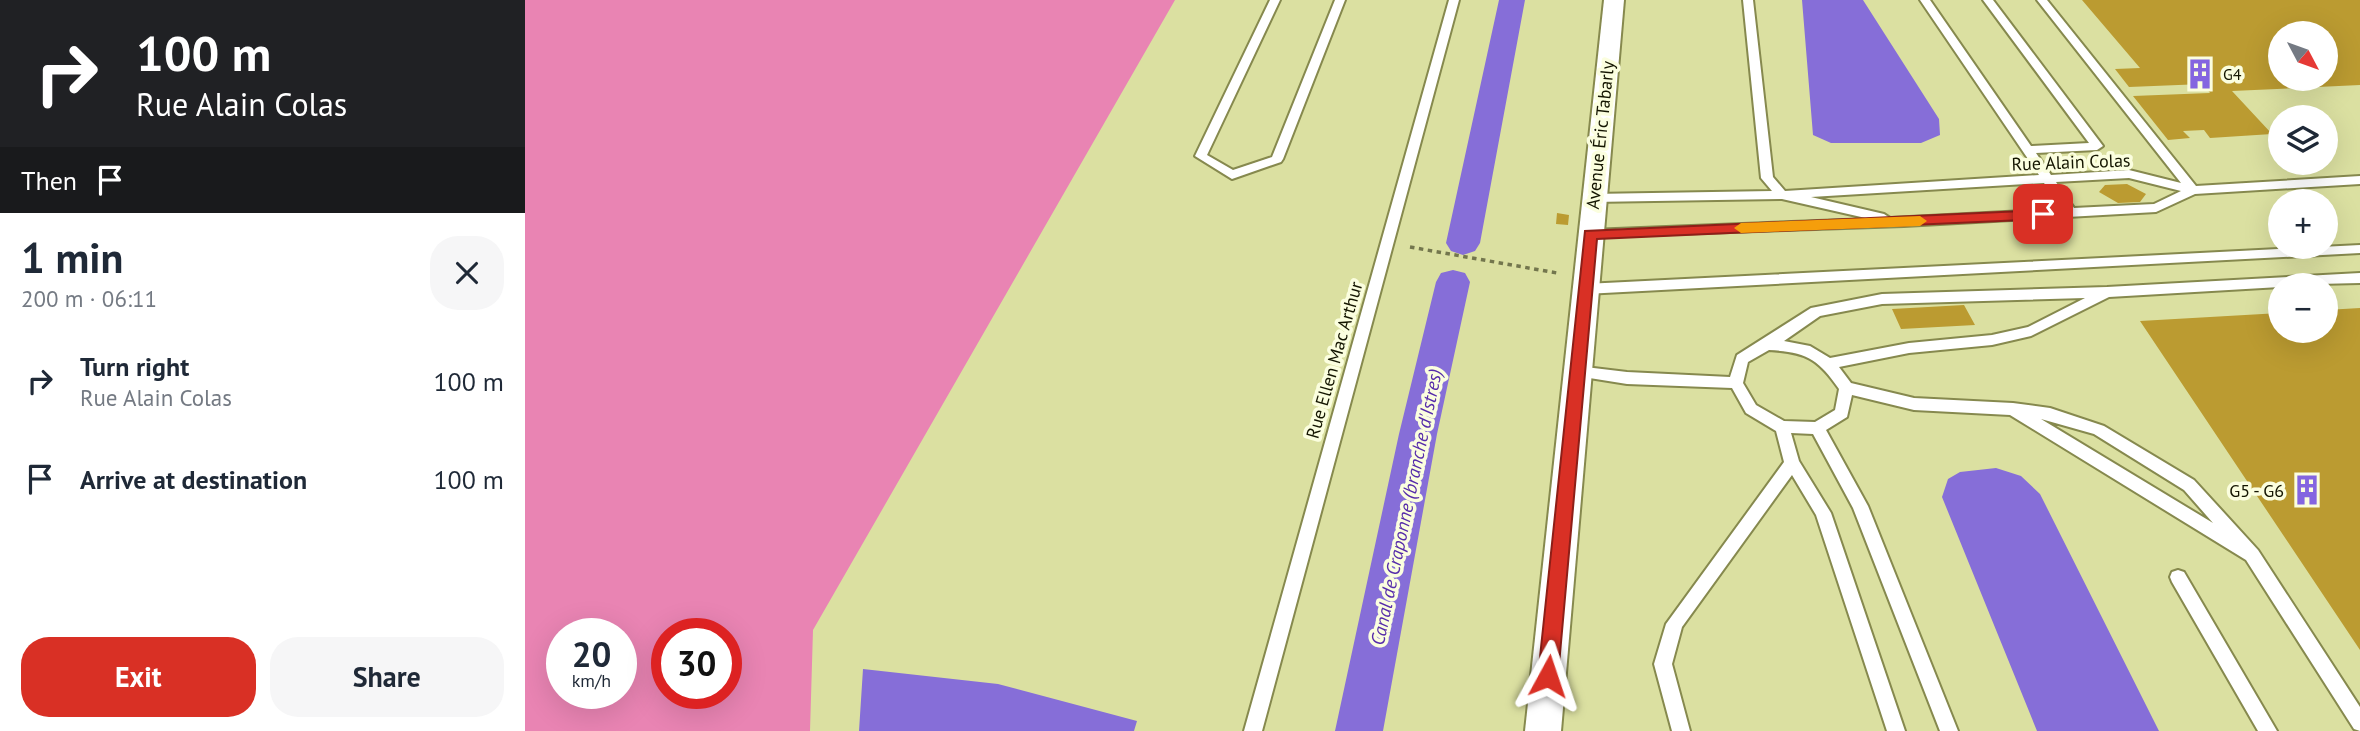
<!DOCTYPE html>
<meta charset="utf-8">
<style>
:root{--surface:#fff;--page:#f6f6f7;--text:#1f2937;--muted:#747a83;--accent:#d93025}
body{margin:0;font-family:"PT Sans",sans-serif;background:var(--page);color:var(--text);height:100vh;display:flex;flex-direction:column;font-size:26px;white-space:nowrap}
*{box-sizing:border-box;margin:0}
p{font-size:23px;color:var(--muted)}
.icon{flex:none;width:38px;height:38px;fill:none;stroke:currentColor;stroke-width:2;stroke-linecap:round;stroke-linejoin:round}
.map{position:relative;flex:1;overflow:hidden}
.details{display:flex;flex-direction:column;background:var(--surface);width:525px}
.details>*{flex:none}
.hud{background:#202124;color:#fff;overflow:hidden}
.needle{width:46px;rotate:131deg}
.controls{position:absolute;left:1743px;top:21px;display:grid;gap:14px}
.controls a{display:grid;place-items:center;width:70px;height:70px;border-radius:50%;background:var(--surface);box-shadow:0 7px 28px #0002;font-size:35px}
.speed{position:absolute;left:21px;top:618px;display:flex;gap:14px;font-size:35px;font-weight:700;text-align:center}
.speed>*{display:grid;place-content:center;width:91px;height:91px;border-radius:50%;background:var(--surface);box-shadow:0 7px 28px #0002;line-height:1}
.speed small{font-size:18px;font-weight:400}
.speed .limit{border:10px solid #d22;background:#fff;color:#111}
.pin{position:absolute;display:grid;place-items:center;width:60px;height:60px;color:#fff;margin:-30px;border-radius:14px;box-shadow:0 4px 10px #0006}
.me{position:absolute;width:77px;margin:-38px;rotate:5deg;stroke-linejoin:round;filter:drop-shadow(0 0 5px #0008)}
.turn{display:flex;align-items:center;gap:24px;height:147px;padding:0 21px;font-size:32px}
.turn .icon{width:91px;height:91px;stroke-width:2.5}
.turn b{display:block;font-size:49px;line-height:60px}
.then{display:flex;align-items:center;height:66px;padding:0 21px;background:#0003;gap:14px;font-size:26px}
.round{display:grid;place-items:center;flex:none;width:74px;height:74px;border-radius:28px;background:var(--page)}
.head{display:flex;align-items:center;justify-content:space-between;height:119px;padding:0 21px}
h1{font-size:42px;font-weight:700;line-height:52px}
.primary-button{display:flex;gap:14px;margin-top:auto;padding:14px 21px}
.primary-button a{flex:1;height:80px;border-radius:28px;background:var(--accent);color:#fff;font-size:28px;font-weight:700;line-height:80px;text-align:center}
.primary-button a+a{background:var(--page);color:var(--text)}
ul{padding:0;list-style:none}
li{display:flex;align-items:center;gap:21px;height:98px;padding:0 21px}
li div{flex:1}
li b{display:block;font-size:26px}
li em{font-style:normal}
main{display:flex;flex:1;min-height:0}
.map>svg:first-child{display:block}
.green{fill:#e984b3;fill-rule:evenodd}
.water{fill:#866ed8}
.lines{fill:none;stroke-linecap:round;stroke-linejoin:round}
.canal{fill:#866ed8;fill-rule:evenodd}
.building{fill:#bb9b31;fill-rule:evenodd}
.lane-casing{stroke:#86894e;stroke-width:4}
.street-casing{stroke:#86894e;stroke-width:4}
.path{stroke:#73764d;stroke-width:3.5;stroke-dasharray:4.5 4.5;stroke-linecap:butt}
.lane{fill:#fff;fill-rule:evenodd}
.street{fill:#fff;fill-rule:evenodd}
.route{fill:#d93025;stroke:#8d1f18;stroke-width:2}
.slow{fill:#f59e0b}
.labels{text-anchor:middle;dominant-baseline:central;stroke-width:7;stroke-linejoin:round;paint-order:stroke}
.far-poi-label{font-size:16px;fill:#141500;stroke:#fbfedf;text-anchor:start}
.street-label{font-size:18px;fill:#141500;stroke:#fbfedf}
.poi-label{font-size:18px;fill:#141500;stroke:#fbfedf;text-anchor:end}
.water-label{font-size:19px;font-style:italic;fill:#562caa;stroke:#fbfedf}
</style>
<main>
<section class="details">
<div class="hud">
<div class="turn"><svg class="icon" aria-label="right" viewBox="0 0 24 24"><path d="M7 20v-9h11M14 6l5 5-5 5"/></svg><div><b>100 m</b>Rue Alain Colas</div></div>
<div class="then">Then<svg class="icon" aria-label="arrive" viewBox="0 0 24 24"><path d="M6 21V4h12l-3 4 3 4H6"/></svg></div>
</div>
<div class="head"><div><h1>1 min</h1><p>200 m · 06:11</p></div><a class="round"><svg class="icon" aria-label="close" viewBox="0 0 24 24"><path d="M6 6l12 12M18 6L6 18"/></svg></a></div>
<ul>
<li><svg class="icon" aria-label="right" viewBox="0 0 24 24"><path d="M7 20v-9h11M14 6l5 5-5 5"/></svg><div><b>Turn right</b><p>Rue Alain Colas</p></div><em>100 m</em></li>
<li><svg class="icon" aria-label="arrive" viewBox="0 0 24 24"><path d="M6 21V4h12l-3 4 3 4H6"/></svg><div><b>Arrive at destination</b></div><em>100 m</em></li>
</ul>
<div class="primary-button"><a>Exit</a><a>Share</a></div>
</section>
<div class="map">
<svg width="1835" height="731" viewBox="0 0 1835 731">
<rect width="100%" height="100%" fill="#dbe0a1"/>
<path class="green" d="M0 0H650L288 630 285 731H0ZM37 634H96V693H37ZM142 634H201V693H142Z"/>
<path class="water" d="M1277 0H1338L1414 119 1415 135 1396 143H1306L1288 135Z
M1471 468 1496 476 1515 494 1634 731H1512L1417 497 1423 479 1435 472Z
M338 669 473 684 612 721 609 731H334Z"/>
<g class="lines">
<path class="canal" d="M974 0H1000L955 243 950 251 938 255 926 251 921 243Z
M928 270 940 273 945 282 912 434 858 731H810L874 434 911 282 916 273Z"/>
</g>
<path class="building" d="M1557 0H1835V85L1707 91 1747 134 1685 138 1679 130 1658 131 1665 138 1643 140 1608 96 1685 93 1678 84 1604 87 1590 69 1615 68ZM1755 33H1801V79H1755Z
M1602 184 1621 194 1615 202 1593 203 1574 192 1580 185Z
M1032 213 1044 215 1043 225 1031 224Z
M1439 305 1450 325 1376 329 1367 309Z
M1835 308V650L1615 321 1755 313V331H1801V310Z"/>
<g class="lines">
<g class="lane-casing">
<path id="lane" d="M745 0H755L682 155 708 170 747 157 810 0H820L758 159 756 162 707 179 670 156Z
M924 0H934L737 731H719Z
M1218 0H1228L1248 177 1260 191 1514 175 1395 0H1405L1506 146 1564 143 1458 0H1468L1578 146 1572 150 1511 153 1526 175 1604 170 1656 183 1512 0H1522L1671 186 1835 176V184L1670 194 1631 212 1379 226 1061 237 1059 234 1061 231 1065 230 1345 219 1257 199 1067 202 1061 198 1067 194 1247 191 1236 178ZM1604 178 1656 191 1629 204 1549 208 1531 182ZM1519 183 1537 209 1365 218 1359 214 1286 197Z
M1835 245V253L1060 294 1053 289 1060 284Z
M1835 273V283L1755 285V287L1584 297 1506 336 1467 345 1384 353 1314 367 1326 383 1389 398 1488 403 1525 408 1579 426 1669 480 1733 550 1835 707V731L1829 729 1721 560 1485 415 1389 410 1327 395 1322 417 1301 430 1343 506 1433 731H1415L1328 508 1288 434 1266 433 1274 461 1306 513 1380 731H1362L1291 515 1267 475 1157 627 1147 664 1165 731H1147L1129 664 1141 624 1259 462 1251 431 1221 413 1207 388 1102 384 1052 376 1047 375 1045 371 1047 367 1052 366 1102 372 1205 377 1212 355 1286 308 1357 294 1582 287ZM1560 298 1503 327 1467 335 1384 343 1305 358 1285 346 1259 341 1295 316 1357 304ZM1244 350C1280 352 1293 358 1314 389L1310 410 1290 422 1259 421 1231 405 1218 383 1223 362ZM1516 419 1569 434 1659 490 1688 523Z
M1653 570 1659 572 1752 731H1733L1647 582 1645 577 1647 572Z"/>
</g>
<g class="street-casing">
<path id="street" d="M1079 0H1099L1036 731H1000Z"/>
</g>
<path class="path" d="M885 247 1032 273"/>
<use href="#lane" class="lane"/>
<use href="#street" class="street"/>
</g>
<path class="route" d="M1518 210 1525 214 1518 219 1072 239 1033 676 1030 682 1023 685 1016 682 1013 676 1060 231Z"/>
<path class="slow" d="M1395 216 1402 221 1395 226 1216 233 1209 228 1216 223Z"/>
<defs>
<g id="building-bare" transform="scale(2.415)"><path d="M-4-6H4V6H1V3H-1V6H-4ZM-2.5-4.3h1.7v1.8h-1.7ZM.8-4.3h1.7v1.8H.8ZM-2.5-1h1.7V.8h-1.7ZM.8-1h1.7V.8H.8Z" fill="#8465e0" stroke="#fbfedf" stroke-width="2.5" paint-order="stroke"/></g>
</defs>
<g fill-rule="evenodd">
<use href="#building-bare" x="1675" y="74"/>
<use href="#building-bare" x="1782" y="490"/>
</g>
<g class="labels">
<g class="far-poi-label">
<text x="1698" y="74">G4</text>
</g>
<g class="street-label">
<text transform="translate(1075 135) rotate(-84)">Avenue Éric Tabarly</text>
<text transform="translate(1546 162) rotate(-2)">Rue Alain Colas</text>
<text transform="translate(809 360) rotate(-74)">Rue Ellen Mac Arthur</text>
</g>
<g class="poi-label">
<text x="1759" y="490">G5 - G6</text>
</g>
<g class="water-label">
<text transform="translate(881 507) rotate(-78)">Canal de Craponne (branche d'Istres)</text>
</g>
</g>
</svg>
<div class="controls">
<a><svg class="needle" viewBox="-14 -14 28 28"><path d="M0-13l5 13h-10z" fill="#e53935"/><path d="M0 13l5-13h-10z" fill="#747a83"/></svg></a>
<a><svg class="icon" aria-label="layers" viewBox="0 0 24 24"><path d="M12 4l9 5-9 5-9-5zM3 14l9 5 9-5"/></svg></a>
<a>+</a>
<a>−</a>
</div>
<div class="speed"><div>20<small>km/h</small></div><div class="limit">30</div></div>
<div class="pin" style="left:1518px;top:214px;background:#d93025"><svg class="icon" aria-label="arrive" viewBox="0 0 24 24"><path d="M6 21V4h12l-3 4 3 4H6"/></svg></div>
<svg class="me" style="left:1023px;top:676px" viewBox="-20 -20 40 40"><path d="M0-17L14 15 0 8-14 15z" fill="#d93025" stroke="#fff" stroke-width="4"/></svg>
</div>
</main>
